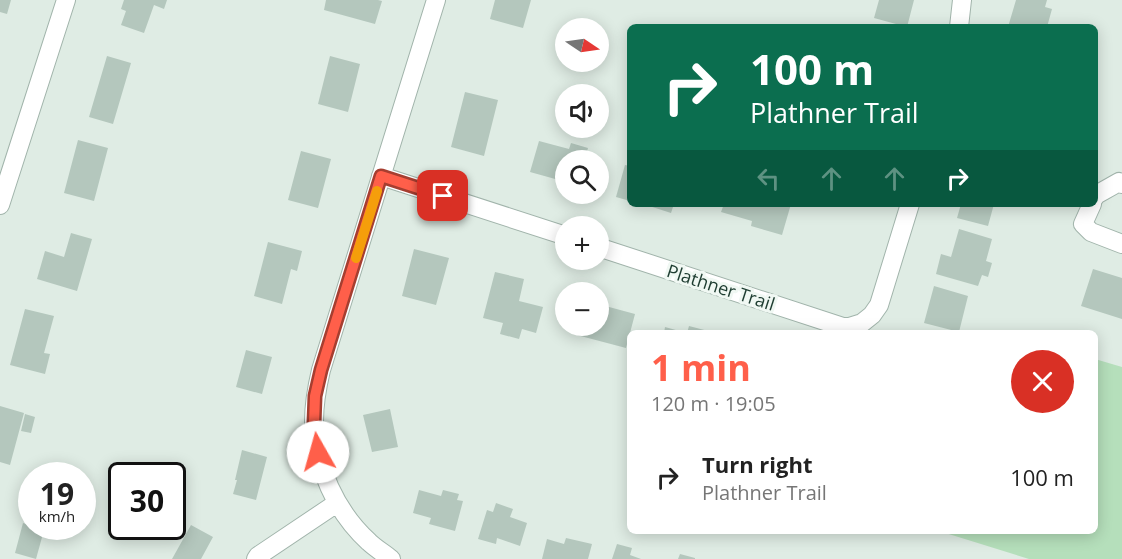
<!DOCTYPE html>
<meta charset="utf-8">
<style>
:root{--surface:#fff;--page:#f6f6f6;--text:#222;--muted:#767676;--accent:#ff5f4a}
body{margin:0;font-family:"Open Sans",sans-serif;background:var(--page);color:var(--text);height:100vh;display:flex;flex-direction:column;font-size:22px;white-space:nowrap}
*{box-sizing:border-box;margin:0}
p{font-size:20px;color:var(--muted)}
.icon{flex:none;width:33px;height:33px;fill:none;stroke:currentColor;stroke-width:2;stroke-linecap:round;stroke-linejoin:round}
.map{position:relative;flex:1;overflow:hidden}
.details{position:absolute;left:627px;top:330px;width:471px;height:204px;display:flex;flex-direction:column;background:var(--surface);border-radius:9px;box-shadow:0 3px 15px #0003}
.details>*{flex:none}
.guide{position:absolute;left:627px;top:24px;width:471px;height:183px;border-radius:9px;box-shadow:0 3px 15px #0003;background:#0b6e4f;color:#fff;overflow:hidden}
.needle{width:39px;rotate:103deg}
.tools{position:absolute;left:555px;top:18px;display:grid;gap:12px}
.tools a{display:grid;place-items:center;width:54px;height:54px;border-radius:50%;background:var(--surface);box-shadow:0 3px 15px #0003;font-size:30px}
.speed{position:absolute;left:18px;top:462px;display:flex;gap:12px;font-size:30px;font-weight:700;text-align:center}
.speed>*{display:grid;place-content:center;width:78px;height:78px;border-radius:50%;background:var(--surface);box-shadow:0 3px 15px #0003;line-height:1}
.speed small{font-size:15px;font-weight:400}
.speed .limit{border:3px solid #111;border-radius:9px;background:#fff;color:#111}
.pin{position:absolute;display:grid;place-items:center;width:51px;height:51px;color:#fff;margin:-26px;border-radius:12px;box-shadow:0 3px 9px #0006}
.me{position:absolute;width:66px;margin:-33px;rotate:353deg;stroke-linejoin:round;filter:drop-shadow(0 0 4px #0008)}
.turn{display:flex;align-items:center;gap:21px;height:126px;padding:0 24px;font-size:27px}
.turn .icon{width:78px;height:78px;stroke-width:2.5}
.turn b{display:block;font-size:42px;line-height:51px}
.lanes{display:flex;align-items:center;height:57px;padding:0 24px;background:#0003;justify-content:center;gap:30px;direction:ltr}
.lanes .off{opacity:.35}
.round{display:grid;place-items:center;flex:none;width:63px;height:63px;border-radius:32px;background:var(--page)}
.head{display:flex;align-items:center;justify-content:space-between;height:102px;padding:0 24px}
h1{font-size:36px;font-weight:700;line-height:45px;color:var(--accent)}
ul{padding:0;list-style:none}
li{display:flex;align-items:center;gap:18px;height:90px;padding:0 24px}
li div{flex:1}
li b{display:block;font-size:22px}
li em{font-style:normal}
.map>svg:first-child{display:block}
.green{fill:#b5dfbb}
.building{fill:#b4c7bd}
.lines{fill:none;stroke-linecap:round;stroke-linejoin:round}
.minor-casing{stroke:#a1b4ab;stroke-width:20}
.minor{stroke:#fff;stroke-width:18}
.route-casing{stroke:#a63e30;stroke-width:15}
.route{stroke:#ff5f4a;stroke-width:10}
.slow{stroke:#f59e0b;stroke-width:10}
.labels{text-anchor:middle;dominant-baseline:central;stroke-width:6;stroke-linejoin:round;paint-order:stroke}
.street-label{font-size:18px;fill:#1e3d31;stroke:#f0f8f3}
</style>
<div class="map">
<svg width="1122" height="559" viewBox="0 0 1122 559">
<rect width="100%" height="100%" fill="#dfece4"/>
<path class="green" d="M1095 359 1122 367V559H1029L939 531H1095Z"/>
<path class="building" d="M0 0H11L7 14 0 12Z
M124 0H167L164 9 154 5 144 33 121 25 126 11 121 9Z
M326 0H378L382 1 375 24 324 10Z
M495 0H531L523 28 490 19Z
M879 0H914L907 27 874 18Z
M1016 0H1047L1045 7 1052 9 1047 27 1036 24 1035 27H1008Z
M107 56 131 63 113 124 89 117Z
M330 56 360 64 348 112 318 104Z
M465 92 498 100 484 156 451 147Z
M78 140 108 148 94 201 64 193Z
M539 141 569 149 571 143 588 148 585 160H566V182L530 172Z
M301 151 331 159 318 208 288 200Z
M625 165 630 166V201L616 197Z
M643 204H674L671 213Z
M724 204H791L782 235 751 226 752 221 721 212Z
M961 204H994L988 226 957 218Z
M959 229 992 239 986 261 992 263 988 277 982 275 978 286 936 274 941 254 951 257Z
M71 233 92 239 77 291 37 279 45 251 64 257Z
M268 242 302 251 297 271 291 269 282 304 254 296Z
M414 249 449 258 436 305 402 296Z
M1093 269 1122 278V319L1081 306Z
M495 272 524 279 519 301 543 307 536 333 522 329 519 339 500 334 503 323 483 318Z
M934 286 968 296 959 332 924 323Z
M598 304 635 314 626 348 573 334 575 326H598Z
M25 309 54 316 44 353 50 354 45 374 10 365Z
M689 326 712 332V333H687Z
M665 327 683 332V333H664Z
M246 350 272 357 262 394 236 387Z
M0 406 24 413 10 465 0 462Z
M390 409 398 447 372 452 363 415Z
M25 414 35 417 31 433 21 431Z
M242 450 267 457 256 500 233 494 237 480H235Z
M419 490 441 496 443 490 459 494 457 500 463 501 455 531 429 524 431 518 413 513Z
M496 503 513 509 510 517 527 523 520 546 497 538 496 544 478 539 487 510 493 512Z
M23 523 44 530 36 559 15 553Z
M191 525 213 537 201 559H172Z
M566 538 592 544 588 559H542L547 539 564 544Z
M617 544 632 548 630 555 641 559H612Z
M680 554 695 558V559H678Z"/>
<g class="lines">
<g class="minor-casing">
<path id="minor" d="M959 27 962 0
M381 176 566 236
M1095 197 1096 195 1119 182 1122 184
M1092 204 1083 224 1091 232 1122 244
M0 205 66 0
M598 247 843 327H849L862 323 872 315 879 305 910 204
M256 559 258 556 337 503
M391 559C384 553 375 548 369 542 336 512 315 466 314 421 314 404 317 387 321 370L436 0"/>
</g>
<use href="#minor" class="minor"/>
</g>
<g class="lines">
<g class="route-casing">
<path id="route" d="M318 452 314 423 315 396 321 370 381 176 443 196"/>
</g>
<use href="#route" class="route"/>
<path class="slow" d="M356 258 377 191"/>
</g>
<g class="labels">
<g class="street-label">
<text transform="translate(721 287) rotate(18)">Plathner Trail</text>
</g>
</g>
</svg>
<div class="tools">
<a><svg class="needle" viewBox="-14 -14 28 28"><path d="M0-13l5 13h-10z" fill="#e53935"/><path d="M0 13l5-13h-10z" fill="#767676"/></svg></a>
<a><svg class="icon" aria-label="sound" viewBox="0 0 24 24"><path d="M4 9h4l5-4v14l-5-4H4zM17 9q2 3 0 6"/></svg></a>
<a><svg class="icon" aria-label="search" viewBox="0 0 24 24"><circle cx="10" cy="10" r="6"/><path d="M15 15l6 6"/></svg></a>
<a>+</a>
<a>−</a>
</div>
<div class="speed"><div>19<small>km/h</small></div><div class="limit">30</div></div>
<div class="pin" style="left:443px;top:196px;background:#d93025"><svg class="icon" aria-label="arrive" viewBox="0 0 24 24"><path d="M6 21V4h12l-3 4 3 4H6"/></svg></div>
<svg class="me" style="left:318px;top:452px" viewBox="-20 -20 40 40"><circle r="19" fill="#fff"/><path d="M0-13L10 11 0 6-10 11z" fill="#ff5f4a"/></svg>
<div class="guide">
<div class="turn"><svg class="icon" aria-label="right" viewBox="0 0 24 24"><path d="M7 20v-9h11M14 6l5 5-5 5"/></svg><div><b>100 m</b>Plathner Trail</div></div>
<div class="lanes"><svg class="icon off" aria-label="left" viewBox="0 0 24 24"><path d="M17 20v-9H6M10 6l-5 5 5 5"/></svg><svg class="icon off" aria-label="ahead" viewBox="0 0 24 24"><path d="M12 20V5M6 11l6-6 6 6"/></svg><svg class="icon off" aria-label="ahead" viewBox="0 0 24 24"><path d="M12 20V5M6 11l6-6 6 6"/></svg><svg class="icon" aria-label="right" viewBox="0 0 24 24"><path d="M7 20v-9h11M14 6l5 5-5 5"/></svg></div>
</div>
<section class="details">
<div class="head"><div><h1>1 min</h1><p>120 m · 19:05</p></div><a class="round" style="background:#d93025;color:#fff"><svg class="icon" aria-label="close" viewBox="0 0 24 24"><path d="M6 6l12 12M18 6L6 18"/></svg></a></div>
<ul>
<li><svg class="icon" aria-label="right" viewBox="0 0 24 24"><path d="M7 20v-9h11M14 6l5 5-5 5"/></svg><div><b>Turn right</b><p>Plathner Trail</p></div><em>100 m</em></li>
</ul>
</section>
</div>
